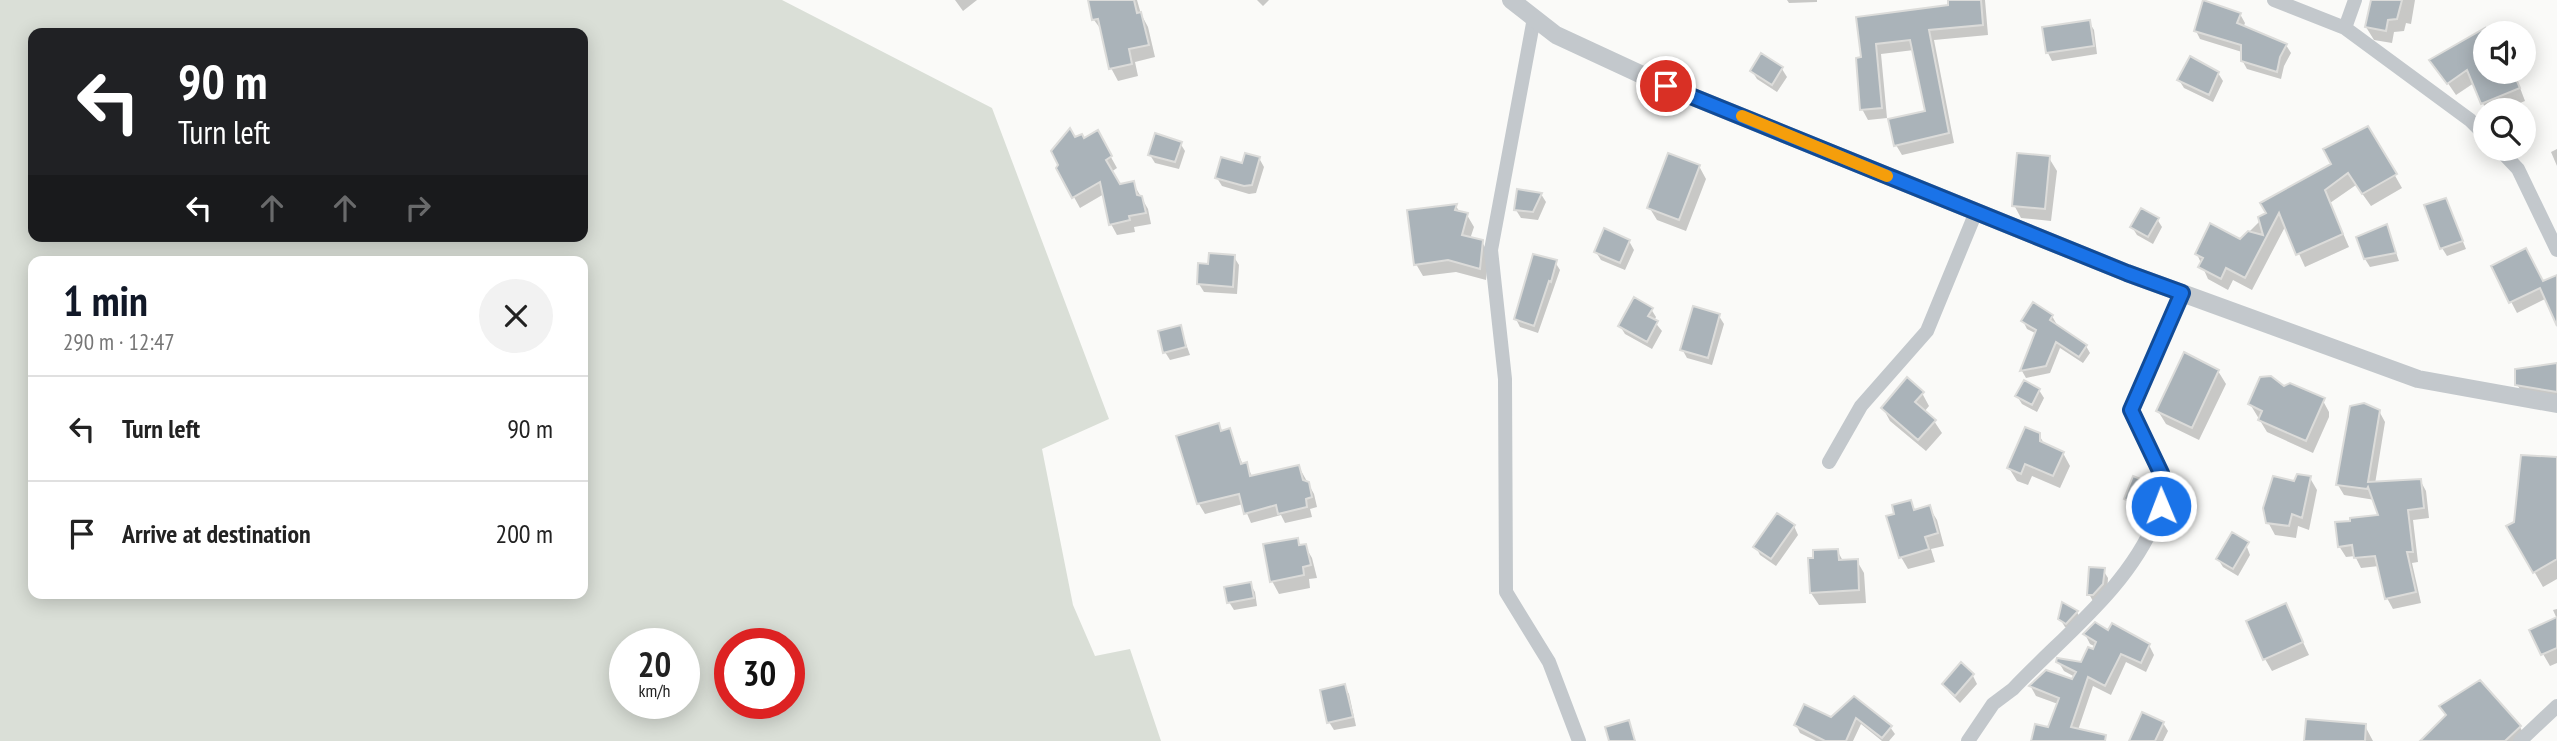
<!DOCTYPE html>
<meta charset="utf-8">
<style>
:root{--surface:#fff;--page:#f2f2f2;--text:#222;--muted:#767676;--line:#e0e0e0;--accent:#111827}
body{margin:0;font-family:"PT Sans Narrow",sans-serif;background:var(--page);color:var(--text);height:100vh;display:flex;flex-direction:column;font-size:26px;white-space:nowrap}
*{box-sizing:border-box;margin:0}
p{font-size:23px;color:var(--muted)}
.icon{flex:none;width:38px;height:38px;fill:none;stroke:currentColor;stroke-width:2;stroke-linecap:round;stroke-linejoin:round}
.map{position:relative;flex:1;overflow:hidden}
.drawer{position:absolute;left:28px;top:256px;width:560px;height:343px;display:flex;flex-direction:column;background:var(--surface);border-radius:14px;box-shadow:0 4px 18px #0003}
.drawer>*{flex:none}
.top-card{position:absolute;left:28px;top:28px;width:560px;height:214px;border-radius:14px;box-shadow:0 4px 18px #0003;background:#202124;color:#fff;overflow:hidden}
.controls{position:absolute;left:2473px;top:21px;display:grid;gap:14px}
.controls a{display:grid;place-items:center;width:63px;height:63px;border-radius:50%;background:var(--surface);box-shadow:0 4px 18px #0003;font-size:35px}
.speed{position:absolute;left:609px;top:628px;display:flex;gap:14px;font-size:35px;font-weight:700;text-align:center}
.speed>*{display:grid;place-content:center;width:91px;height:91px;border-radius:50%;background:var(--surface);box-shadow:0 4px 18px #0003;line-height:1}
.speed small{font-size:18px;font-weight:400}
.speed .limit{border:10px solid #d22;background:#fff;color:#111}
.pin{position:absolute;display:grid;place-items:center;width:60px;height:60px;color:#fff;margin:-30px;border:4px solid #fff;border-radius:50%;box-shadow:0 2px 7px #0007}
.me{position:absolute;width:77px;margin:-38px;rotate:359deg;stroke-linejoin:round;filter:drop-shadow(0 0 5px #0008)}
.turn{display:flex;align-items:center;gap:24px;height:147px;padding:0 35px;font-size:32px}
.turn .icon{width:91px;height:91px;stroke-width:2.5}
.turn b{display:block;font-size:49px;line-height:60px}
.lanes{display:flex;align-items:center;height:66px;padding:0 35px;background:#0003;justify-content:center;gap:35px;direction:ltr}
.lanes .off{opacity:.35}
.round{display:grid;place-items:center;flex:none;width:74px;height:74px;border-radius:37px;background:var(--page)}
.headline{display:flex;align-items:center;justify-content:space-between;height:119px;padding:0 35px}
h1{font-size:42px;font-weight:800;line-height:52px;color:var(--accent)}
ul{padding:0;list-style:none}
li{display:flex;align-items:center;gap:21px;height:105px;padding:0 35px;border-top:2px solid var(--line)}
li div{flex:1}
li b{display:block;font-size:26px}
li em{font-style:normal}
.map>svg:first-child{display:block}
.green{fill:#dadfd7;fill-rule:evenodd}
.shadow{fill:#0003}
.building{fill:#aab3b9;stroke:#dcdcda;stroke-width:2}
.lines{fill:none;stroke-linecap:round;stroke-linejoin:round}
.minor{stroke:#c3c8cc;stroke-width:14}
.tertiary{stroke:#c3c8cc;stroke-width:18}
.route-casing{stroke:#114b97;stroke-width:18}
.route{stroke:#1a73e8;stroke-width:12}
.slow{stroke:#f59e0b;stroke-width:12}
</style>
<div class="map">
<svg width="2557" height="741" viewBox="0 0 2557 741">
<rect width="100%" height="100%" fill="#fafaf8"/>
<path class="green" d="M0 0H782L992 108 1109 419 1042 449 1073 605 1095 656 1130 649 1161 741H0ZM583 33V236H33V33ZM33 261H583V593H33ZM625 644H684V704H625ZM730 644H789V704H730Z"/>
<path class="shadow" d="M955 0H977L963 11Z
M1089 0H1137L1141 14 1148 27 1155 57 1135 62 1138 76 1118 81 1111 68 1103 32 1094 20Z
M1257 0H1269L1263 6Z
M1787 0H1817V2L1789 3Z
M1950 0H1985L1988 35 1934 40 1954 143 1902 155 1896 145 1927 112 1914 50 1881 54 1887 118 1868 120 1862 109 1863 59 1858 18 1950 7Z
M2373 0H2415L2411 24 2406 23 2404 31 2394 32 2392 43 2374 40 2366 27Z
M2240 14 2245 23 2243 28 2286 45 2291 53 2284 66 2281 79 2247 69 2242 60V52L2200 39 2196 31Z
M2089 22 2094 30 2097 54 2052 61 2048 53Z
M2488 29 2491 33H2485V72H2514L2525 101 2503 110H2486L2474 83 2456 95 2432 60Z
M1782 69 1787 77 1777 92 1757 79 1752 71Z
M2218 73 2223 81 2213 102 2184 88 2179 80Z
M2368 128 2402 188 2371 206 2356 185 2330 203 2349 247 2305 267 2286 225 2252 290 2233 280 2228 290 2208 279 2197 254 2240 241 2261 220 2333 165Z
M1097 132 1117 168 1111 172 1119 186 1133 183 1148 209 1151 224 1134 227 1135 232 1117 235 1111 224 1104 194 1080 208 1058 168 1075 140H1083Z
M1180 143 1185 151 1179 169 1155 163 1150 155Z
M2557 149V166L2551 152Z
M1259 158 1264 167 1256 193 1249 194 1222 186 1217 178Z
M2049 158 2057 171 2051 221 2021 218 2014 205Z
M1699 166 1706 179 1686 231 1657 220 1649 207Z
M1541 194 1546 202 1538 220 1521 218 1516 210Z
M1456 206 1460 213 1467 215 1474 227 1470 239 1482 242 1489 254 1486 280 1456 272 1423 276 1416 264Z
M2449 208 2466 249 2447 256 2442 248Z
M2157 219 2162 227 2153 244 2137 235 2132 227Z
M2387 227 2399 261 2370 267 2365 259Z
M1629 241 1634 250 1625 270 1601 260 1596 252Z
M1234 257 1239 265 1237 294 1204 292 1199 284 1210 266Z
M1555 262 1560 270 1538 333 1520 327 1516 319Z
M2493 267 2543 283 2557 278V322L2547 298 2517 313Z
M1651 309 1656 317 1654 321 1662 331 1652 349 1625 334 1620 326Z
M1719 316 1724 324 1712 365 1687 358 1682 349Z
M2052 316 2056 323 2055 325 2086 346 2090 353 2083 363 2060 348 2050 373 2026 378 2022 371 2037 334 2027 329 2023 321Z
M1180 327 1190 355 1170 360 1165 352Z
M2557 365V403L2524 397 2517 384Z
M2218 371 2226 384 2199 440 2166 424 2158 411Z
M2284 388 2322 399 2329 412V417L2313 453 2267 432 2250 404Z
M2039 390 2044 398 2037 412 2022 404 2017 396Z
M1922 393 1929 406 1924 412 1934 421 1942 433 1926 451 1890 421 1883 408Z
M2379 411 2385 422 2375 484 2420 480 2426 491 2429 518 2413 520 2418 562 2412 563 2421 603 2393 609 2387 598 2379 566 2361 568 2355 556 2346 557 2339 546 2381 516 2375 500 2344 495 2338 485Z
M1218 425 1222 433 1229 431 1243 465 1246 464 1253 478 1299 467 1314 494 1317 507 1310 509 1312 517 1285 523 1281 515 1251 523 1243 504 1205 514 1199 504 1178 437Z
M2039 435 2045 445 2063 453 2070 466 2060 488 2032 476 2028 485 2017 481 2009 468Z
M2557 459V579L2543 587 2509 527 2516 523Z
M2310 478 2317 490 2309 530 2298 526 2296 538 2275 535 2268 522Z
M2154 488 2159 496 2151 515 2131 507 2126 499Z
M1910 502 1915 512 1929 507 1937 520 1944 546 1931 549 1935 562 1908 569 1901 557 1896 515Z
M1794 526 1798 535 1776 566 1760 555 1756 547Z
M1297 540 1301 546H1305L1312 558 1317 578 1309 579 1310 588 1279 594 1272 581Z
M2245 542 2250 555 2238 576 2223 567 2218 559Z
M1837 550 1843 561H1857L1864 573 1866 603 1819 605 1811 593Z
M2103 570 2108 578 2107 593 2094 603 2089 594Z
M1250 584 1255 592 1257 606 1234 610 1229 602Z
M2064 604 2077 612 2081 620 2071 631 2065 627 2060 619Z
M2286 606 2309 655 2272 671 2265 659Z
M2557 609V663L2550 666 2543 654 2557 619 2553 610Z
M2109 632 2149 645 2154 655 2146 672 2126 662 2111 695 2093 686 2078 730 2091 741H2033L2050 729 2058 704 2036 696 2031 687 2073 681 2075 677 2064 671 2058 661 2082 664 2096 647 2090 644 2085 634Z
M1961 665 1973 676 1977 684 1960 703 1949 692 1944 684Z
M1344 686 1349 694 1356 726 1334 730 1329 722Z
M1854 698 1890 727 1895 734 1889 741H1882L1861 724 1853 741H1816L1800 733 1796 725 1831 719Z
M2163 723 2168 731 2163 741H2131Z
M2365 726 2373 741H2306Z
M2520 727 2527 740 2526 741H2423Z"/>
<path class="building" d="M1088 0H1134L1137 13 1141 12 1149 45 1129 49 1132 64 1109 69 1098 19 1092 20Z
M1948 0H1981L1983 25 1929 30 1949 133 1894 146 1888 119 1925 111 1910 40 1876 44 1882 108 1860 110 1856 58 1861 57 1856 17 1948 5Z
M2203 0 2241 13 2237 23 2287 44 2280 57 2277 72 2241 61V45L2194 31Z
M2371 0H2402L2397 19 2388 20 2386 31 2365 27Z
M2090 20 2094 46 2046 53 2042 27Z
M2485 28V72H2513L2520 88 2481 104 2467 70 2447 84 2429 60Z
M1761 53 1783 67 1772 85 1750 71Z
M2190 56 2219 72 2209 95 2177 80Z
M2368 126 2397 174 2362 194 2348 173 2325 190 2343 234 2296 255 2279 213 2245 278 2226 268 2221 279 2198 267 2203 258 2195 254 2210 223 2240 239 2248 231 2263 235 2258 217 2266 213 2260 203 2331 164 2323 149Z
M1070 128 1075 137 1082 134 1084 138 1098 130 1112 156 1106 160 1120 184 1134 181 1137 195 1142 196 1146 213 1129 216 1130 220 1109 225 1100 182 1072 198 1056 168 1058 165 1051 151Z
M1155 133 1182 142 1175 162 1148 155Z
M1245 153 1260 157 1252 185 1244 186 1215 178 1221 157 1242 163Z
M1668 153 1700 165 1679 220 1647 208Z
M2017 153 2050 156 2045 209 2012 206Z
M1517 189 1542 193 1533 212 1514 210Z
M2446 198 2463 241 2440 249 2424 205Z
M1457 204 1455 210 1468 213 1462 235 1483 240 1480 269 1448 260 1414 265 1407 210Z
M2141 208 2159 218 2148 237 2130 227Z
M2387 224 2396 253 2364 259 2356 237Z
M1604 228 1630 240 1620 263 1594 252Z
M2526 248 2543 281 2557 275V326L2540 288 2509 303 2491 266Z
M1209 253 1235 255 1233 287 1197 284 1198 263 1208 264Z
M1533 254 1557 260 1551 282 1549 281 1534 326 1514 319Z
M1634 297 1653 308 1648 316 1658 321 1647 342 1618 326Z
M2033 302 2053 315 2050 320 2087 345 2079 357 2056 342 2046 366 2020 371 2036 330 2021 321Z
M1693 306 1720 314 1708 358 1680 350Z
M1181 325 1186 347 1163 353 1158 331Z
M2184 352 2219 370 2192 428 2156 411Z
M2557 363V392L2515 385V369Z
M2271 376 2284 386 2290 383 2325 398 2306 441 2258 420 2262 411 2248 404 2260 377Z
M1907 377 1924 392 1915 402 1936 420 1918 440 1881 408Z
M2024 380 2040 389 2032 405 2015 396Z
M2364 403 2380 410 2368 482 2421 479 2424 508 2408 510 2413 552H2407L2416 592 2385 599 2375 556 2354 558 2352 545 2338 547 2335 522 2350 521V518L2378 515 2368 487 2367 489 2336 485 2350 406Z
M1219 423 1221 431 1230 428 1241 464 1247 462 1250 476 1299 465 1303 480 1309 482 1312 497 1306 499 1307 507 1278 514 1276 505 1244 514 1239 494 1197 504 1176 436Z
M2025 427 2040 433V441L2064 452 2053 476 2025 464 2021 474 2007 468Z
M2521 455 2557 457V559L2533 573 2506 526 2514 522Z
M2297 474 2311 476 2302 518 2292 514 2289 526 2266 523 2263 508 2273 476 2294 481Z
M2133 476 2155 485 2146 508 2124 499Z
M1911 500 1914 510 1930 505 1938 533 1925 537 1929 549 1899 558 1886 516 1894 514 1892 505Z
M1777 513 1795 525 1771 559 1753 547Z
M2232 532 2249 542 2233 569 2216 559Z
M1298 538 1299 545 1306 544 1311 565 1303 567 1304 575 1270 582 1263 544Z
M1838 549 1839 560 1858 559 1859 590 1810 593 1808 558H1813V550Z
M2089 567 2105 568 2103 584 2093 595H2087Z
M1251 582 1254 598 1227 603 1224 587Z
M2062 602 2078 611 2066 624 2058 619Z
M2286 603 2303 642 2263 660 2246 621Z
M2557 617V648L2541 655 2529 630Z
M2095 622 2108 630 2112 623 2150 644 2141 663 2121 654 2105 686 2088 677 2071 727 2106 735 2105 741H2031L2035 724 2048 727 2059 698 2029 686 2046 670 2072 679 2076 672 2056 662 2057 658 2081 662 2088 647 2093 649 2096 642 2083 634Z
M1961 662 1974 674 1955 696 1942 684Z
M2480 680 2521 726 2505 741H2420L2446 715 2439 706Z
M1345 684 1353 717 1327 723 1320 690Z
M1854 696 1892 726 1882 738 1856 718 1846 741H1825L1794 725 1804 704 1831 717Z
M2142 712 2164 722 2155 741H2129Z
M2306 719 2366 724 2365 741H2304Z
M1629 720 1635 741H1609L1605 727Z"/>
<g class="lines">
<path class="minor" d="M2274 0 2345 28 2470 120 2485 135
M1534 18 1491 250 1505 379 1506 592 1549 662 1579 741
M2345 28 2355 0
M2499 149 2518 169 2557 250
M1829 462 1861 406 1927 331 1976 212
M1968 741 1993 704 2013 689C2063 636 2128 588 2156 519 2160 510 2165 498 2165 488 2164 469 2140 429 2131 410L2182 293
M2520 741 2557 706"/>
<path class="tertiary" d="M1511 0 1556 35 1666 86 2127 273 2418 379 2557 404"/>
</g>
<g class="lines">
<g class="route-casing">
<path id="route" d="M1666 86 2127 273 2182 293 2131 410 2161 473 2165 488 2161 506"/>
</g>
<use href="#route" class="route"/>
<path class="slow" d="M1742 116 1887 176"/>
</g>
</svg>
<div class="controls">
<a><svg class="icon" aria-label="sound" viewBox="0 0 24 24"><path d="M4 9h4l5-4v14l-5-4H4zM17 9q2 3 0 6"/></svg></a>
<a><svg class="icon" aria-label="search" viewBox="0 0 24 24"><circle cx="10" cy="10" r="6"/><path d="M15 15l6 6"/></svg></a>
</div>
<div class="speed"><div>20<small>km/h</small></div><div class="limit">30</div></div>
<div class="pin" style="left:1666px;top:86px;background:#d93025"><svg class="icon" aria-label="arrive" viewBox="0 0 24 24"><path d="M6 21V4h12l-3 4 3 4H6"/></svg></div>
<svg class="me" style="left:2161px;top:506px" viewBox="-20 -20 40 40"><circle r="17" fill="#1a73e8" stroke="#fff" stroke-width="3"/><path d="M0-11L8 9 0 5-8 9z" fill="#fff"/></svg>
<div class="top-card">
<div class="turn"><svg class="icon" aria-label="left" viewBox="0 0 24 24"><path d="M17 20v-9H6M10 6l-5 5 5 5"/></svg><div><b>90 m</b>Turn left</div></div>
<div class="lanes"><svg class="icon" aria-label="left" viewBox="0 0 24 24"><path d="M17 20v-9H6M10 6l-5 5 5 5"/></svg><svg class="icon off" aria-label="ahead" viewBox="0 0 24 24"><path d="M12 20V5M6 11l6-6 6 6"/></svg><svg class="icon off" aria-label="ahead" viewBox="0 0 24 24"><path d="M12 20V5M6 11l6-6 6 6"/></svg><svg class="icon off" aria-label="right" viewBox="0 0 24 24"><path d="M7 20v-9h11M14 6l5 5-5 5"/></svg></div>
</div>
<section class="drawer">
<div class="headline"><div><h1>1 min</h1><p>290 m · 12:47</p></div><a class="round"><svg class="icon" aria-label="close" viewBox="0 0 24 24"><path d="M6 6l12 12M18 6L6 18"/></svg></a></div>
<ul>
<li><svg class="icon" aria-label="left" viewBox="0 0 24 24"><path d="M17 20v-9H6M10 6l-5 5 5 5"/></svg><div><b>Turn left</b></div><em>90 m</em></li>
<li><svg class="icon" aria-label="arrive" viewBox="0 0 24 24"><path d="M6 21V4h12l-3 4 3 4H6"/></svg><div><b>Arrive at destination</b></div><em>200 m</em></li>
</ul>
</section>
</div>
